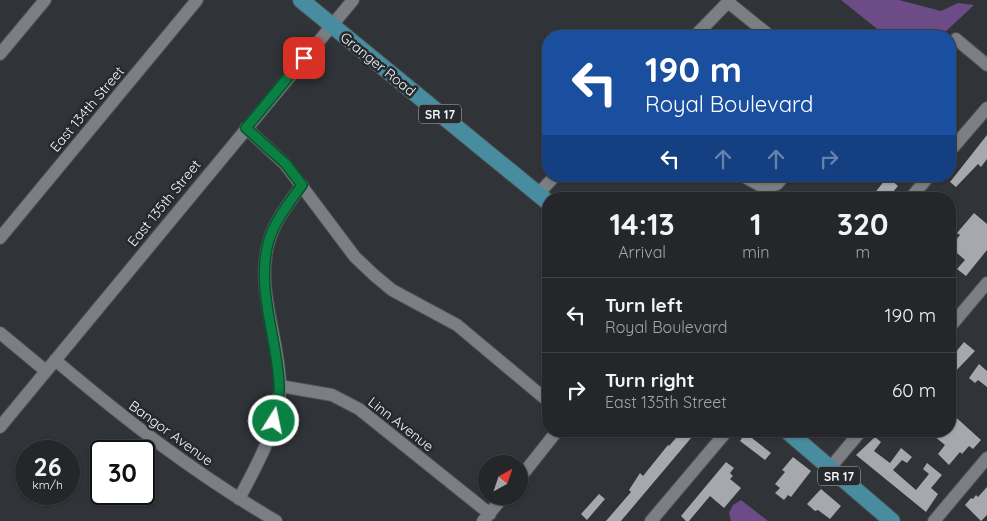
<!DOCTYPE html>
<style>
:root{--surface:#242629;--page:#2c2e31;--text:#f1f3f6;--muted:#a3a5a8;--line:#414346}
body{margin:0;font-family:Quicksand,sans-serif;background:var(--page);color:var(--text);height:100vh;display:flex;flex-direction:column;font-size:19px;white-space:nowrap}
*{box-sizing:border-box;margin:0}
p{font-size:16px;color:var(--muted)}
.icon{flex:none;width:28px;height:28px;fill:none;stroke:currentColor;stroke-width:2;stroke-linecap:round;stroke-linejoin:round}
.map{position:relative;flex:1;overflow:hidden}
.details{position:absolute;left:542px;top:192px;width:414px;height:245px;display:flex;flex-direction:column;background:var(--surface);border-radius:20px;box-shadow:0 1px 4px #0004,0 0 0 1px var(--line)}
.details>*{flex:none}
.hud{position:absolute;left:542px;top:30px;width:414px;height:152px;border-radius:20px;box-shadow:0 1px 4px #0004,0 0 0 1px var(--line);background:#1a4fa0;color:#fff;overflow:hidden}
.needle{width:32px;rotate:40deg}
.fabs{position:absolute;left:478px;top:455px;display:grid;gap:10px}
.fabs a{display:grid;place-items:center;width:50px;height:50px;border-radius:50%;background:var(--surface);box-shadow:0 1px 4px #0004,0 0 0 1px var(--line);font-size:25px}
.speed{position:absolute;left:15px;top:440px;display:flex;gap:10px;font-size:25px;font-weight:700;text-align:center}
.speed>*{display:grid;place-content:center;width:65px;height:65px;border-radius:50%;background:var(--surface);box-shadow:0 1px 4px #0004,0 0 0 1px var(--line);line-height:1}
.speed small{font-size:12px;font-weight:400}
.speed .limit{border:2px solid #111;border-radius:8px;background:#fff;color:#111}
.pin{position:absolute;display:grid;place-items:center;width:42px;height:42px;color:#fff;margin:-21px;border-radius:10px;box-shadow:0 2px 8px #0006}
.me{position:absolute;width:55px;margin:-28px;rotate:10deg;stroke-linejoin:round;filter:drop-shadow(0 0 4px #0008)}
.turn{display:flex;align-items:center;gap:18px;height:105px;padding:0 20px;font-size:22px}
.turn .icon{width:65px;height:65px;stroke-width:2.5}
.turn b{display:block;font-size:35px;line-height:42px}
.lanes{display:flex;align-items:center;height:48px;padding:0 20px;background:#0003;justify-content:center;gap:25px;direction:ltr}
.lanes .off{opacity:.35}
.eta{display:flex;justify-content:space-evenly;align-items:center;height:85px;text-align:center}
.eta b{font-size:30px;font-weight:700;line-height:35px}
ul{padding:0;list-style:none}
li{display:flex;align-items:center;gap:15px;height:75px;padding:0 20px;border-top:1px solid var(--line)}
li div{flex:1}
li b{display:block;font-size:19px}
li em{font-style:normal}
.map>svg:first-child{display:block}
.green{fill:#6d4b87}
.building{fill:#a7a8ad}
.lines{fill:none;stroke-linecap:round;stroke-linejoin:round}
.minor-casing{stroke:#4c4f52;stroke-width:14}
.major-casing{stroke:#4c4f52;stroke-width:18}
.minor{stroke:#7b7f83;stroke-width:12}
.major{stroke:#478c9f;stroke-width:16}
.route-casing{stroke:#07532c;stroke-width:12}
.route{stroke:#0b8043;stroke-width:9}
.labels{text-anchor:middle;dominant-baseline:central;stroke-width:5;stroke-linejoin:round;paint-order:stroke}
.shield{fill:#26292d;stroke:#b5b7ba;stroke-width:1}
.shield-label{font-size:12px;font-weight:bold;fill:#f2f4f7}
.street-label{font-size:14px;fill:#f2f4f7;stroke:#26292d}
</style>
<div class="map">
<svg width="987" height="521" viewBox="0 0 987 521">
<rect width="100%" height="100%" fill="#303337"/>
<path class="green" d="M841 0H899L941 11 958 3 974 5 941 36H886Z
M741 500 768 521H731L729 513 733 505Z"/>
<path class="building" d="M987 135V159L981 167 978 164 956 187 950 182Z
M890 179 898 186 887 199H870L885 180 887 182Z
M974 213 987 224V250L966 276 957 269 965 260 950 247 960 235 957 233Z
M964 342 975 351 950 377V359Z
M979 364 987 371V387L978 380 975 383 969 378Z
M950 412 981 440 973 449 969 446 962 454 960 452 949 465 938 454 945 445 934 436 938 431H950Z
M682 431H697L621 521H606L631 492 629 490 640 473 643 476 668 445 669 446Z
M743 431 771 453 765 460 740 441 742 438 739 436Z
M875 437 881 442 874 451 890 463 901 448 912 457 907 463 902 460 893 470 916 490 929 474 923 469 927 463 942 475 931 488 938 494 926 512 856 455Z
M793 457 811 471 791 497 788 495 784 500 775 493 780 488 775 484 785 472 782 470Z
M726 462 734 468 730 473 733 476 730 479 741 488 724 508 710 496 689 521H686L681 516Z
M987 487V515L981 521 965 505 971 498 973 499 976 495 978 497Z
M821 489 841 506 830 519 818 510 815 511 807 504Z
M599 494 605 499 587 520 581 514Z"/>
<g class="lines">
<g class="minor-casing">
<path id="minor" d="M728 2 770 36
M695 36 730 0
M956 39 987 65
M0 54 45 0
M246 128 285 164 355 257 374 275 392 290 457 325 549 402
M950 151 987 108
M743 176 765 188 777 184 784 176
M538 194 555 176
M910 199 929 176
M0 238 197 0
M950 327 987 283
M0 333 46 371
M55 360C127 421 194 473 276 521
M280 386 332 395 359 409 490 514
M0 427 353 0
M830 468 861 431
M519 479 557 431
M239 499C257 464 280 426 280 385 279 337 255 288 269 241 275 220 290 202 302 185
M483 521 504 496
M651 521 727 431
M934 521 987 458"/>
</g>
<g class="major-casing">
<path id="major" d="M301 0 549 203
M787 431 892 521"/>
</g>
<use href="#minor" class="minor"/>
<use href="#major" class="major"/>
</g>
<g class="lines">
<g class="route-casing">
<path id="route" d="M274 421C276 410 280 396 279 384 277 337 255 287 269 240 275 220 290 202 302 185L286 164 246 128 304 58"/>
</g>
<use href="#route" class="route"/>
</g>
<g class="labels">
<g class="shield">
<rect x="419" y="104.5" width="42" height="19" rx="4"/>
<rect x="818" y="466.5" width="42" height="19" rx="4"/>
</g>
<g class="shield-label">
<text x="440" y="114">SR 17</text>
<text x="839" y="476">SR 17</text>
</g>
<g class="street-label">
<text transform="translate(378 64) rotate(39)">Granger Road</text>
<text transform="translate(87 109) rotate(-50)">East 134th Street</text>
<text transform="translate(164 203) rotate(-51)">East 135th Street</text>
<text transform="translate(401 424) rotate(38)">Linn Avenue</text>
<text transform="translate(171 433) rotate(36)">Bangor Avenue</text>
</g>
</g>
</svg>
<div class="fabs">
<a><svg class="needle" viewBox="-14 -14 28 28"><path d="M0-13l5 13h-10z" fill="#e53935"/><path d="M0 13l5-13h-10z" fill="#a3a5a8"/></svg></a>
</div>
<div class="speed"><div>26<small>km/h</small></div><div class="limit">30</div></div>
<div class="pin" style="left:304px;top:58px;background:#d93025"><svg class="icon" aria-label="arrive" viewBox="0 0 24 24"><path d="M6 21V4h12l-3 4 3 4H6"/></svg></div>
<svg class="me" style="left:274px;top:421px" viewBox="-20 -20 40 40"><circle r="17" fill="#0b8043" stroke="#fff" stroke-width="3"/><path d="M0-11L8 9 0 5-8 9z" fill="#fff"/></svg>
<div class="hud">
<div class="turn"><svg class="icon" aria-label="left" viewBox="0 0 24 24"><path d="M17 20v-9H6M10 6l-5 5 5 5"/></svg><div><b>190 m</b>Royal Boulevard</div></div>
<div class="lanes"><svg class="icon" aria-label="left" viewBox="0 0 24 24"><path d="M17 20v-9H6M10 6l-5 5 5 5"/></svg><svg class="icon off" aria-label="ahead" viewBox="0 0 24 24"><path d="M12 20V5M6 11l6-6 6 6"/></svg><svg class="icon off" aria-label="ahead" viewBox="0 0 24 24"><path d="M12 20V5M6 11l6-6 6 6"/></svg><svg class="icon off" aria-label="right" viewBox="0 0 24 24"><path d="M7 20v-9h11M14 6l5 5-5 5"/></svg></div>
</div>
<section class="details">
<div class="eta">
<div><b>14:13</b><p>Arrival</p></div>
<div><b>1</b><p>min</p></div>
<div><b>320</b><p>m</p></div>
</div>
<ul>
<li><svg class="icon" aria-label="left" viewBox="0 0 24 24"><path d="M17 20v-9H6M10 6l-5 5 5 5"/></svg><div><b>Turn left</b><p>Royal Boulevard</p></div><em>190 m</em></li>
<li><svg class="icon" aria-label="right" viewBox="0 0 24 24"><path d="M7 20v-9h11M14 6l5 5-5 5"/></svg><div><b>Turn right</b><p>East 135th Street</p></div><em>60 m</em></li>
</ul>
</section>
</div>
